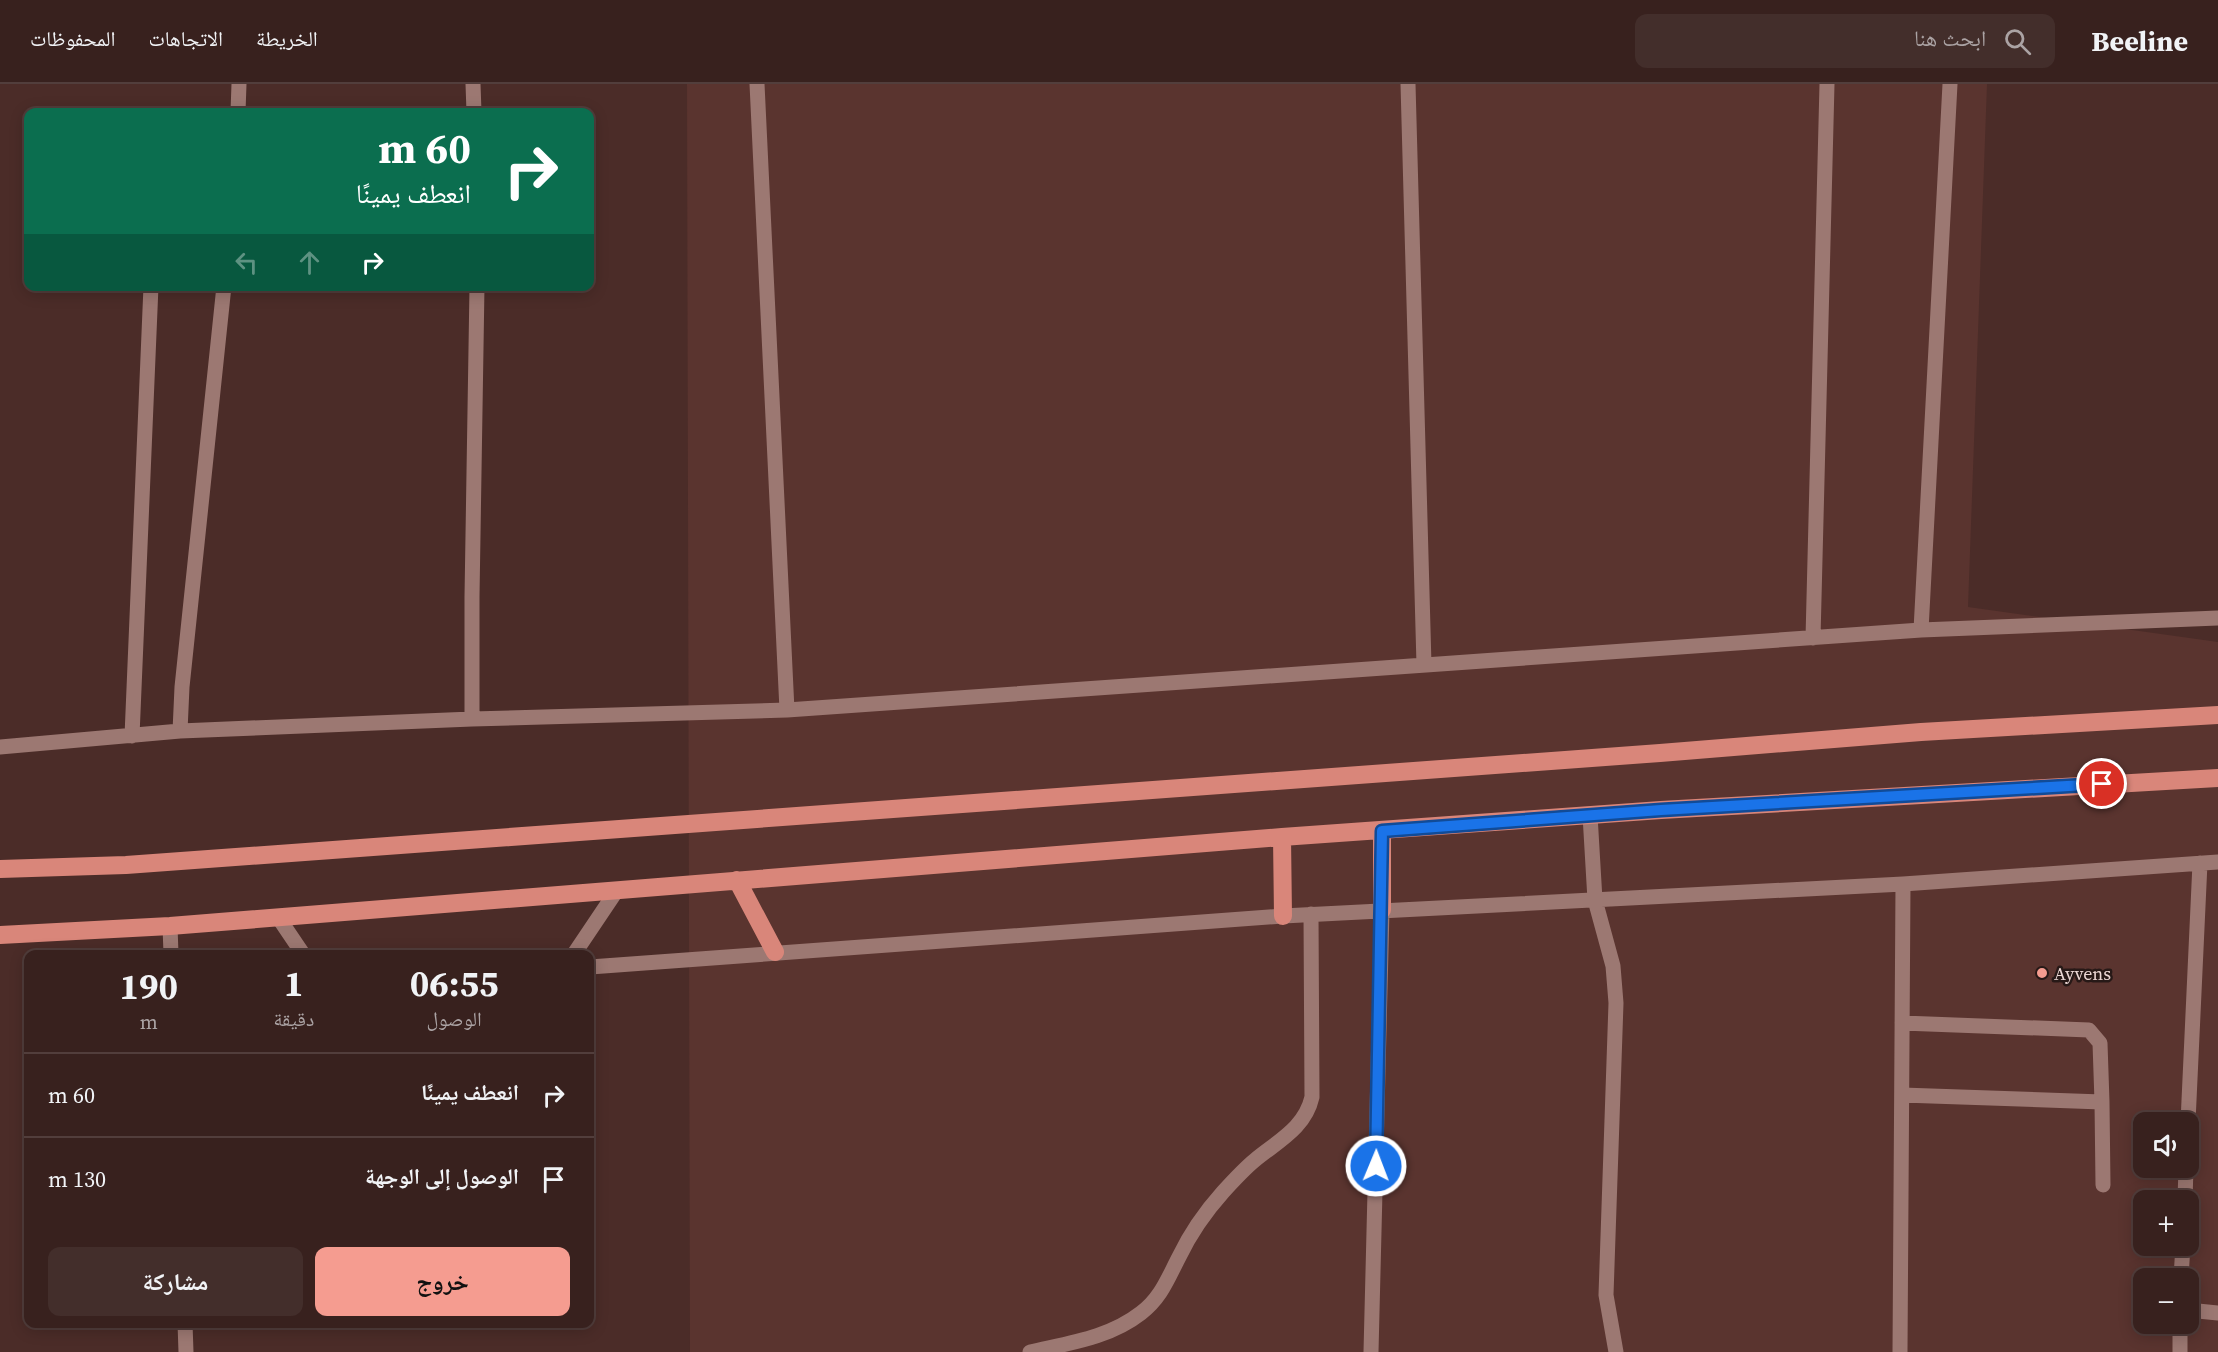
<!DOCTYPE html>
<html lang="ar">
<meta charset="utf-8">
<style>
:root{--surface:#38211e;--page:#432e2b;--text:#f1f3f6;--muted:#aba3a4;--line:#523e3c;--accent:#f59c90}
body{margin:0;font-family:"Source Serif 4","Noto Naskh Arabic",serif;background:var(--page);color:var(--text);direction:rtl;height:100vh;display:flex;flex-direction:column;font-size:22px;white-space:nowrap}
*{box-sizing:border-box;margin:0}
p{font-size:20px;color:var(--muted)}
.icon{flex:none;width:33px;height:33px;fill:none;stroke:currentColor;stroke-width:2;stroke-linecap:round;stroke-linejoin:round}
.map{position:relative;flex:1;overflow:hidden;direction:ltr}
.details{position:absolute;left:24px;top:866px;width:570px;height:378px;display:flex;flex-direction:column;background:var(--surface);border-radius:12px;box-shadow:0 3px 15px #0003,0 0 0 2px var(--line);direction:rtl}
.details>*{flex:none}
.top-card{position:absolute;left:24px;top:24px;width:570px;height:183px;border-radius:12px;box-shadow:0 3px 15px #0003,0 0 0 2px var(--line);direction:rtl;background:#0b6e4f;color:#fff;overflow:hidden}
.buttons{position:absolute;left:2133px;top:1028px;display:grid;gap:12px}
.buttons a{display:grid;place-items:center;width:66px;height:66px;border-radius:12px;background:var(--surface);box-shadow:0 3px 15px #0003,0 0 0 2px var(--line);font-size:30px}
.pin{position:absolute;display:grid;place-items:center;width:51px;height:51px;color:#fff;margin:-26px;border:3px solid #fff;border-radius:50%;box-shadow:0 2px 6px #0007}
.me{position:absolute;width:66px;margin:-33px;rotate:1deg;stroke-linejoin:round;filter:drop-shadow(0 0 4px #0008)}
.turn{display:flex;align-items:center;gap:21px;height:126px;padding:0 24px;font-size:27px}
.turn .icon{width:78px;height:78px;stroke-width:2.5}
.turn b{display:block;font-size:42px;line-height:51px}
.lanes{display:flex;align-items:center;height:57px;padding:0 24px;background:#0003;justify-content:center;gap:30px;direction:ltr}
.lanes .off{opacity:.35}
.eta{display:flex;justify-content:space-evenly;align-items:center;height:102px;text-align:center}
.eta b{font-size:36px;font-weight:700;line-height:42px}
.primary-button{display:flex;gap:12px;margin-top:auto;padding:12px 24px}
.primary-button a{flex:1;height:69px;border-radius:12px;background:var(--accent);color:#111;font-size:24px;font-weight:700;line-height:69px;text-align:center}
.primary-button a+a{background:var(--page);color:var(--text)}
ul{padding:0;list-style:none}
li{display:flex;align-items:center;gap:18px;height:84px;padding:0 24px;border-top:2px solid var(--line)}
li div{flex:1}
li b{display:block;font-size:22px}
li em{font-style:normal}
header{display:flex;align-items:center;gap:36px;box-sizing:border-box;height:84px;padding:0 30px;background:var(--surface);border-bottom:2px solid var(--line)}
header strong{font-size:28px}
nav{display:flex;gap:33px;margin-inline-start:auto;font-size:21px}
.search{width:420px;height:54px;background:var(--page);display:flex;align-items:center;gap:15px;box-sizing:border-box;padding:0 21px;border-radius:12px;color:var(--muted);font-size:22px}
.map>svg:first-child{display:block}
.built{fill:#5a342f;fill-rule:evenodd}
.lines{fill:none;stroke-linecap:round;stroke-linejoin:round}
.minor{stroke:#9c7872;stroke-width:15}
.highway{stroke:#d9867a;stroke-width:18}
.route-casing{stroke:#114b97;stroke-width:15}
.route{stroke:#1a73e8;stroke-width:10}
.poi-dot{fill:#f59c90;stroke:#271917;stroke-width:2}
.labels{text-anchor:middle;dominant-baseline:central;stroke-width:5;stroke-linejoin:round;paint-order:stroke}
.poi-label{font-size:18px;fill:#ebd7d4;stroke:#271917;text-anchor:start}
</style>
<header>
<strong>Beeline</strong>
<div class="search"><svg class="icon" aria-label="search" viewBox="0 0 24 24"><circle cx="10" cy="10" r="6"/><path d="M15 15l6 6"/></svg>ابحث هنا</div>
<nav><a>الخريطة</a><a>الاتجاهات</a><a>المحفوظات</a></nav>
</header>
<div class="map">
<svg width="2218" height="1268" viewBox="0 0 2218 1268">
<rect width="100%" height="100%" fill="#4b2c28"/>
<path class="built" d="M687 0H1987L1968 523 2218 558V1268H690ZM2144 1038H2188V1083H2144ZM2144 1116H2188V1161H2144ZM2144 1194H2188V1239H2144Z"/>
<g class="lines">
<path class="minor" d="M473 0 474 28
M757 0 787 626
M1408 0 1424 581
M238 28 239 0
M1921 546 1950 0
M1813 554 1827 0
M472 635V513L477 202
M180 647 182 603 224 202
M132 652 151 202
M0 663 180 647 472 635 787 626 1921 546 2218 534
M1590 731 1595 816 1613 882 1616 919 1606 1211 1616 1268
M278 833 303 870
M170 842 171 870
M574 870 617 806
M590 883 1283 832 1903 800 2218 778
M1902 939 2089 946 2100 959 2102 1018
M1902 1011 2102 1018 2103 1101
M2188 1038 2200 779
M2185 1116 2186 1083
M2181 1194 2183 1161
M2188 1226 2218 1229
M185 1239 186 1268
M1030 1268C1069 1259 1109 1254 1141 1229 1161 1214 1168 1194 1179 1173 1190 1150 1206 1127 1223 1108 1233 1097 1244 1085 1255 1076 1278 1057 1305 1044 1312 1013L1311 830
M1371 1268 1382 826
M1900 1268 1903 800
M2180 1268V1239"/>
<path class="highway" d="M1282 753 1283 832
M0 785 126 781 1660 669 1921 648 2218 631
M737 796 775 868
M1382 826V747
M0 851 170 842 1282 753 1661 726 2218 694"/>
</g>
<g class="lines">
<g class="route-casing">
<path id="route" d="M1376 1082 1382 747 1661 726 2102 700"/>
</g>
<use href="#route" class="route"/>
</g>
<circle class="poi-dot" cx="2042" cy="889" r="6"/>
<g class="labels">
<g class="poi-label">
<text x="2054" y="889">Ayvens</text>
</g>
</g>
</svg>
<div class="buttons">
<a><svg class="icon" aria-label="sound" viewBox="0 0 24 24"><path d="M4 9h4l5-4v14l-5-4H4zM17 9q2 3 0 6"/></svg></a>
<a>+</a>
<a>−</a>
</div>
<div class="pin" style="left:2102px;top:700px;background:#d93025"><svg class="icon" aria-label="arrive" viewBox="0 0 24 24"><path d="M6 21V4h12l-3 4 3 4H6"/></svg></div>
<svg class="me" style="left:1376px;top:1082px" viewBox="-20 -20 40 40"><circle r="17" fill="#1a73e8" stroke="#fff" stroke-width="3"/><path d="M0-11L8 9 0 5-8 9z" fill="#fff"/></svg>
<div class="top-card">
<div class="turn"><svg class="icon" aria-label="right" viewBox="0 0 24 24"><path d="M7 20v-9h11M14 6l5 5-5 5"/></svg><div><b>60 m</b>انعطف يمينًا</div></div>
<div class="lanes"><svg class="icon off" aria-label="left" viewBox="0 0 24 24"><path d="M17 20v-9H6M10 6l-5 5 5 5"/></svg><svg class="icon off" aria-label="ahead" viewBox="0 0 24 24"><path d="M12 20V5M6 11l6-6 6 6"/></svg><svg class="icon" aria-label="right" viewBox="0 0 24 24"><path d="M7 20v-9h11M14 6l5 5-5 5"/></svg></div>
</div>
<section class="details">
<div class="eta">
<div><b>06:55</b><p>الوصول</p></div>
<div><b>1</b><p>دقيقة</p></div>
<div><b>190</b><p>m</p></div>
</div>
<ul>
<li><svg class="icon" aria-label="right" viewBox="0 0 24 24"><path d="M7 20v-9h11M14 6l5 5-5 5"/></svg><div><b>انعطف يمينًا</b></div><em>60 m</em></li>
<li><svg class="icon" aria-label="arrive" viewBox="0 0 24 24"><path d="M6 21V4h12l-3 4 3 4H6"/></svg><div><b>الوصول إلى الوجهة</b></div><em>130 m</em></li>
</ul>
<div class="primary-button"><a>خروج</a><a>مشاركة</a></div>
</section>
</div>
